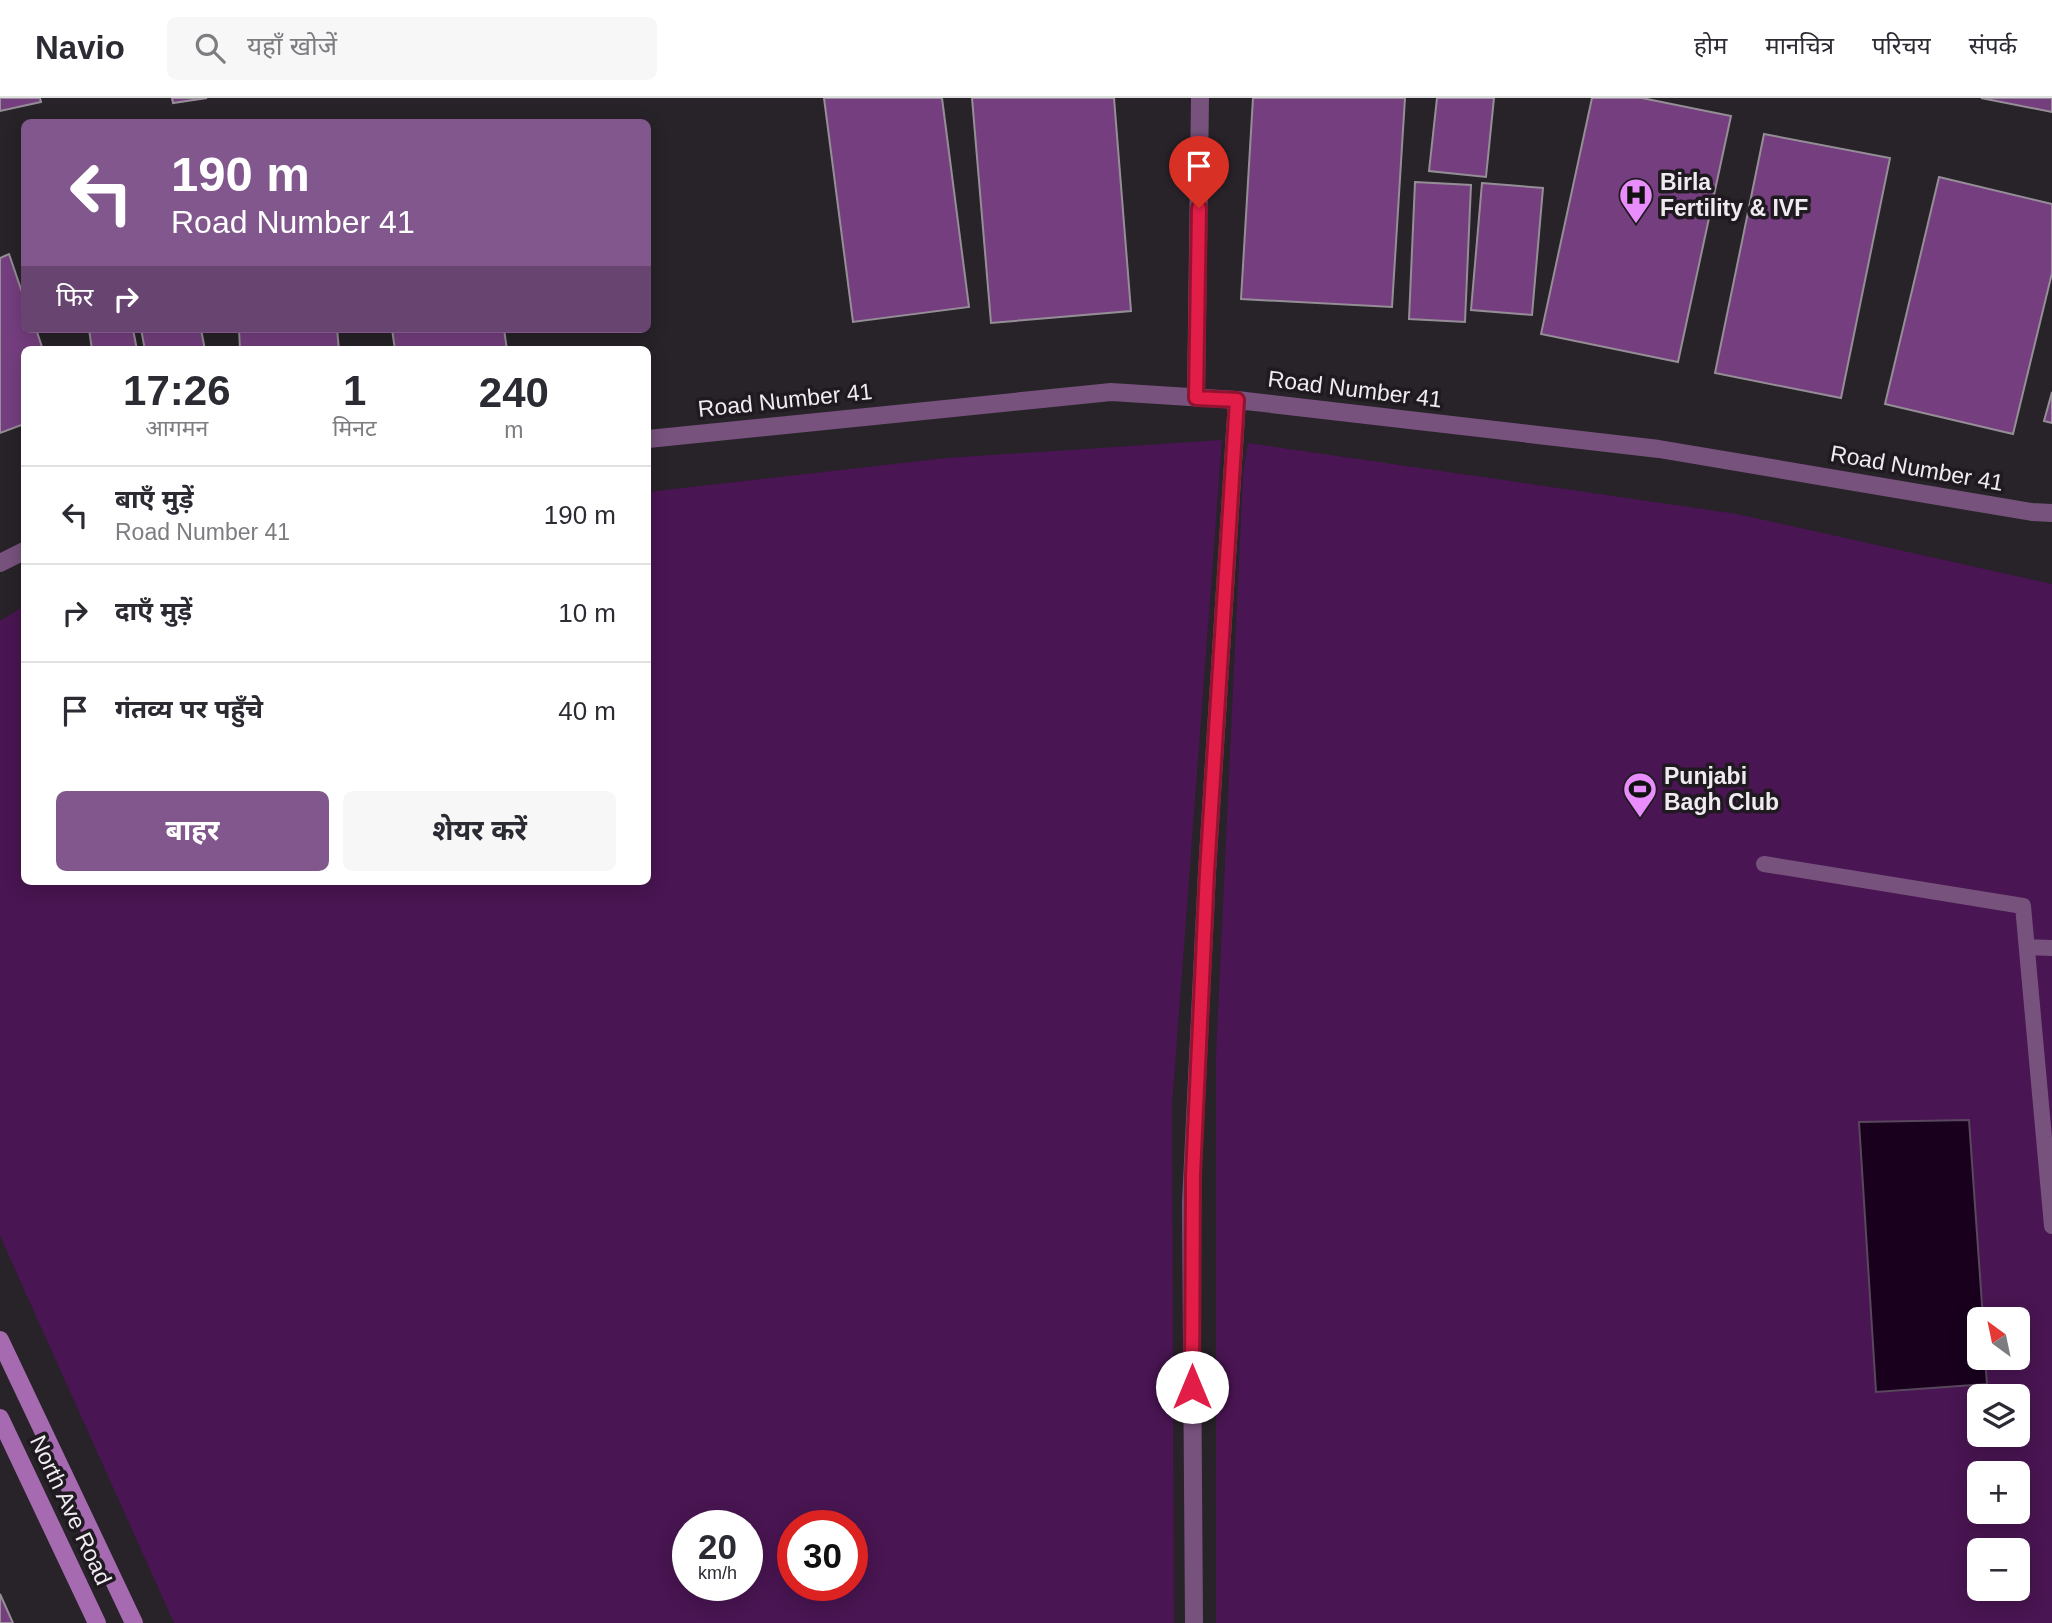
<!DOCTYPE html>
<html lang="hi">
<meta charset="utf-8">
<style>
:root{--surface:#fff;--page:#f7f7f7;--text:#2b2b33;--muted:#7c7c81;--line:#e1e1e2;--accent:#81578d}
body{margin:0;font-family:Helvetica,"Noto Sans Devanagari",sans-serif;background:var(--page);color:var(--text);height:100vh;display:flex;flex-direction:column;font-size:26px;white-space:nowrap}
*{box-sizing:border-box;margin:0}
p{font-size:23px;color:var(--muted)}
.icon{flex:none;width:38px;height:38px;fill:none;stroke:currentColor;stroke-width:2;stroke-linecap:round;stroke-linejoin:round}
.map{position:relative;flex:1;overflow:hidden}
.side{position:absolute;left:21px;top:248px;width:630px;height:539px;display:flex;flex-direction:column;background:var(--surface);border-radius:10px;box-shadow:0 4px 18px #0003}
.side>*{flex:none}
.hud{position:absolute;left:21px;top:21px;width:630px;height:214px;border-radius:10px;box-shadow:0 4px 18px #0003;background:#81578d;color:#fff;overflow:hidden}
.needle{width:46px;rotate:327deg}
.buttons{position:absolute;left:1967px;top:1209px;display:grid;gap:14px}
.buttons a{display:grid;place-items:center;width:63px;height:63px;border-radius:10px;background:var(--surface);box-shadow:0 4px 18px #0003;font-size:35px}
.speed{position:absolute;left:672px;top:1412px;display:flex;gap:14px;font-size:35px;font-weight:700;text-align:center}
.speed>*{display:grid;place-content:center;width:91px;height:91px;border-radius:50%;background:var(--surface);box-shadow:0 4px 18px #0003;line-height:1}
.speed small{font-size:18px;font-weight:400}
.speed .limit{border:10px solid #d22;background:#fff;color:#111}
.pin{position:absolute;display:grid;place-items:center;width:60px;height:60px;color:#fff;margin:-72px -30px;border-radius:50% 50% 50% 0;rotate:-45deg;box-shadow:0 0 7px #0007}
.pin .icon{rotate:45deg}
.me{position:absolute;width:77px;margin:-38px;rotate:0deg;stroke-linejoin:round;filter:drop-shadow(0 0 5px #0008)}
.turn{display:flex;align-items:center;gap:24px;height:147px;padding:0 35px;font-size:32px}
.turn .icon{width:91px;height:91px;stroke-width:2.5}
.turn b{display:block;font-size:49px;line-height:60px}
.then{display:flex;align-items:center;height:66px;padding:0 35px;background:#0003;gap:14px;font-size:26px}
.eta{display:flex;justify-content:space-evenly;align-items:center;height:119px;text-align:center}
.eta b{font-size:42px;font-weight:700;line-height:49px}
.cta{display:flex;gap:14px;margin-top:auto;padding:14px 35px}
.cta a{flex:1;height:80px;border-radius:10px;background:var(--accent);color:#fff;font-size:28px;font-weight:700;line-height:80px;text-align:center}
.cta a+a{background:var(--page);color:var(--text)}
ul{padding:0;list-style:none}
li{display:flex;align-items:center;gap:21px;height:98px;padding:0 35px;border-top:2px solid var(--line)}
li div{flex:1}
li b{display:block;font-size:26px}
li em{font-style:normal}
header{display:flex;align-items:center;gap:42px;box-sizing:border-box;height:98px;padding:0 35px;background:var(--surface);border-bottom:2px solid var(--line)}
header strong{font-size:33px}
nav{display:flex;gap:38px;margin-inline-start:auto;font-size:24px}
.search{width:490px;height:63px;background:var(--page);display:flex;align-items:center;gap:18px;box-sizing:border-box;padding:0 24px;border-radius:10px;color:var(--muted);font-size:26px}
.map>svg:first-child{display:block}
.green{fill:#491552;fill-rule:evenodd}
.water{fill:#19011e;stroke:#59475d;stroke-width:2}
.building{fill:#753f7f;stroke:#958e96;stroke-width:2}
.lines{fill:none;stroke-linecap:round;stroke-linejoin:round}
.lane{stroke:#77527d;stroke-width:16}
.street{stroke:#77527d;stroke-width:18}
.secondary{stroke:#a56ab0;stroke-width:18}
.route-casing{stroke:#92132f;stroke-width:18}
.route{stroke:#e11d48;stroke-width:12}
.labels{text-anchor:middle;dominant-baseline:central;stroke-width:7;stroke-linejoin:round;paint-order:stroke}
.poi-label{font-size:23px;font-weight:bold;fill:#efebf0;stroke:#1f1920;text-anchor:start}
.street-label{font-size:23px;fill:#efebf0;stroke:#1f1920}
</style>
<header>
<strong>Navio</strong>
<div class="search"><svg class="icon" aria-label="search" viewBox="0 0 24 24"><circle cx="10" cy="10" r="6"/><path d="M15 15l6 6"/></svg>यहाँ खोजें</div>
<nav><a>होम</a><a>मानचित्र</a><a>परिचय</a><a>संपर्क</a></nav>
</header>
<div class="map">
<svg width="2052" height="1525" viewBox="0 0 2052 1525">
<rect width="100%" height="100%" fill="#282229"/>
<path class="green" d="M1222 342 1172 1008 1174 1525H174L0 1138V523L24 508V784H648V394L946 360ZM747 1428V1488H688V1428ZM793 1428H852V1488H793Z
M1248 345 1737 416 2052 486V1525H1216V956L1243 376ZM1979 1222H2018V1260H1979ZM1979 1298H2018V1337H1979ZM1979 1376H2018V1414H1979ZM1979 1452H2018V1491H1979Z"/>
<path class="water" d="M1969 1022 1983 1221 1979 1222V1260H1985L1987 1286 1876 1294 1859 1024Z"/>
<path class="building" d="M0 0H40L41 4 0 13Z
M172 0H207L173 5Z
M824 0H942L969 209 853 224Z
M972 0H1114L1131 213 991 225Z
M1253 0H1405L1392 209 1241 201Z
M1437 0H1494L1486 79 1429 73Z
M1592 0H1642L1731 18 1678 264 1541 236Z
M1981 0H2052V14Z
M1764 36 1890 60 1841 300 1715 275Z
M1939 79 2052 106V175L2013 336 1885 306Z
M1415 84 1471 87 1465 224 1409 221Z
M1482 85 1543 90 1532 217 1471 212Z
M9 156 24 200V231H36L43 252H24V326L0 335V160Z
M89 231H133L137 252H92Z
M141 231H201L205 252H145Z
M239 231H337L339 252H240Z
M392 231H504L507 252H395Z
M2052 294V325L2044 323Z
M0 1496 13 1525H0Z"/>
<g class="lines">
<path class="lane" d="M1764 766 2023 808 2052 1128
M2027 849 2052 850"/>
<path class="street" d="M1196 300 1200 0
M648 341 1111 294 1237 302 1659 351 2032 414 2052 415
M0 465 24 453
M1194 1525 1191 1105 1207 774 1237 302"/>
<path class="secondary" d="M0 1242 134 1525
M0 1320 97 1525"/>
</g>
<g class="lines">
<g class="route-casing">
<path id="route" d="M1192 1289 1193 1077 1207 774 1237 302 1196 300 1199 110"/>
</g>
<use href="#route" class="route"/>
</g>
<defs>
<g id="hospital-pin" transform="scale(1.75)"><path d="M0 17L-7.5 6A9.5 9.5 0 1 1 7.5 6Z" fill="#ea8dfc" stroke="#1f1920"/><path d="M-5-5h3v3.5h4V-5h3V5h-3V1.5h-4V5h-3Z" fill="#111"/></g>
<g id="stadium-pin" transform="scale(1.75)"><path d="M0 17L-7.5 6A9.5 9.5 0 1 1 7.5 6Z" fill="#ea8dfc" stroke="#1f1920"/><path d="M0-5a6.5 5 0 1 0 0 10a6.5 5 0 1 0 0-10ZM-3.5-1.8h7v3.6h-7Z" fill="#111"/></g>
</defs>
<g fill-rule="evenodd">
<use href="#hospital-pin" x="1636" y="97"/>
<use href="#stadium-pin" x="1640" y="691"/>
</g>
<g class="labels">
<g class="poi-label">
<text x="1660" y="84">Birla<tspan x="1660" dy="26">Fertility &amp; IVF</tspan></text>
<text x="1664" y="678">Punjabi<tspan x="1664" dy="26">Bagh Club</tspan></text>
</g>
<g class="street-label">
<text transform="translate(1355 291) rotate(7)">Road Number 41</text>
<text transform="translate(785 302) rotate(-6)">Road Number 41</text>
<text transform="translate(1917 370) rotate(10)">Road Number 41</text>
<text transform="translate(71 1412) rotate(65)">North Ave Road</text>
</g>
</g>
</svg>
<div class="buttons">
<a><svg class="needle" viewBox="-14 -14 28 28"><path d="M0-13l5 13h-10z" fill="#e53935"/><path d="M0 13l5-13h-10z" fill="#7c7c81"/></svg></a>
<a><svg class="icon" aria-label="layers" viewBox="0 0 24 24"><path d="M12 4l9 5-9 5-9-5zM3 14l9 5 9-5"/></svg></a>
<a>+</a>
<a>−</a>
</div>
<div class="speed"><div>20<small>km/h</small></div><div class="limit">30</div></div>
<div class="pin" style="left:1199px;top:110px;background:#d93025"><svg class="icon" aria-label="arrive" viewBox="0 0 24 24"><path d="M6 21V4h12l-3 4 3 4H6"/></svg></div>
<svg class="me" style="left:1192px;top:1289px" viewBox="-20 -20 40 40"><circle r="19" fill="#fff"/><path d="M0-13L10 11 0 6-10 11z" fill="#e11d48"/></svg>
<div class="hud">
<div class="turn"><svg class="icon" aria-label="left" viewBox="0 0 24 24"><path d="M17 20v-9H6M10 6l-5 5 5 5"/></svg><div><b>190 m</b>Road Number 41</div></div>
<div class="then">फिर<svg class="icon" aria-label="right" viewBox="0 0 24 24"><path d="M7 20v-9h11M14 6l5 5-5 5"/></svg></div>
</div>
<section class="side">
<div class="eta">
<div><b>17:26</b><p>आगमन</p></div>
<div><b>1</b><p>मिनट</p></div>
<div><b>240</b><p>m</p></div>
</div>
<ul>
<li><svg class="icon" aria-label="left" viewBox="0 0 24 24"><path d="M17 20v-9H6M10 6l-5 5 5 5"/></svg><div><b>बाएँ मुड़ें</b><p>Road Number 41</p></div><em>190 m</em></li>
<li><svg class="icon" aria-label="right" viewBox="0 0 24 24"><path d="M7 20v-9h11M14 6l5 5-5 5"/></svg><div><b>दाएँ मुड़ें</b></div><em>10 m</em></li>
<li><svg class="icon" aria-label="arrive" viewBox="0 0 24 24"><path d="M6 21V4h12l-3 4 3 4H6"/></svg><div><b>गंतव्य पर पहुँचे</b></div><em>40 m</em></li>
</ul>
<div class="cta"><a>बाहर</a><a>शेयर करें</a></div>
</section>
</div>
